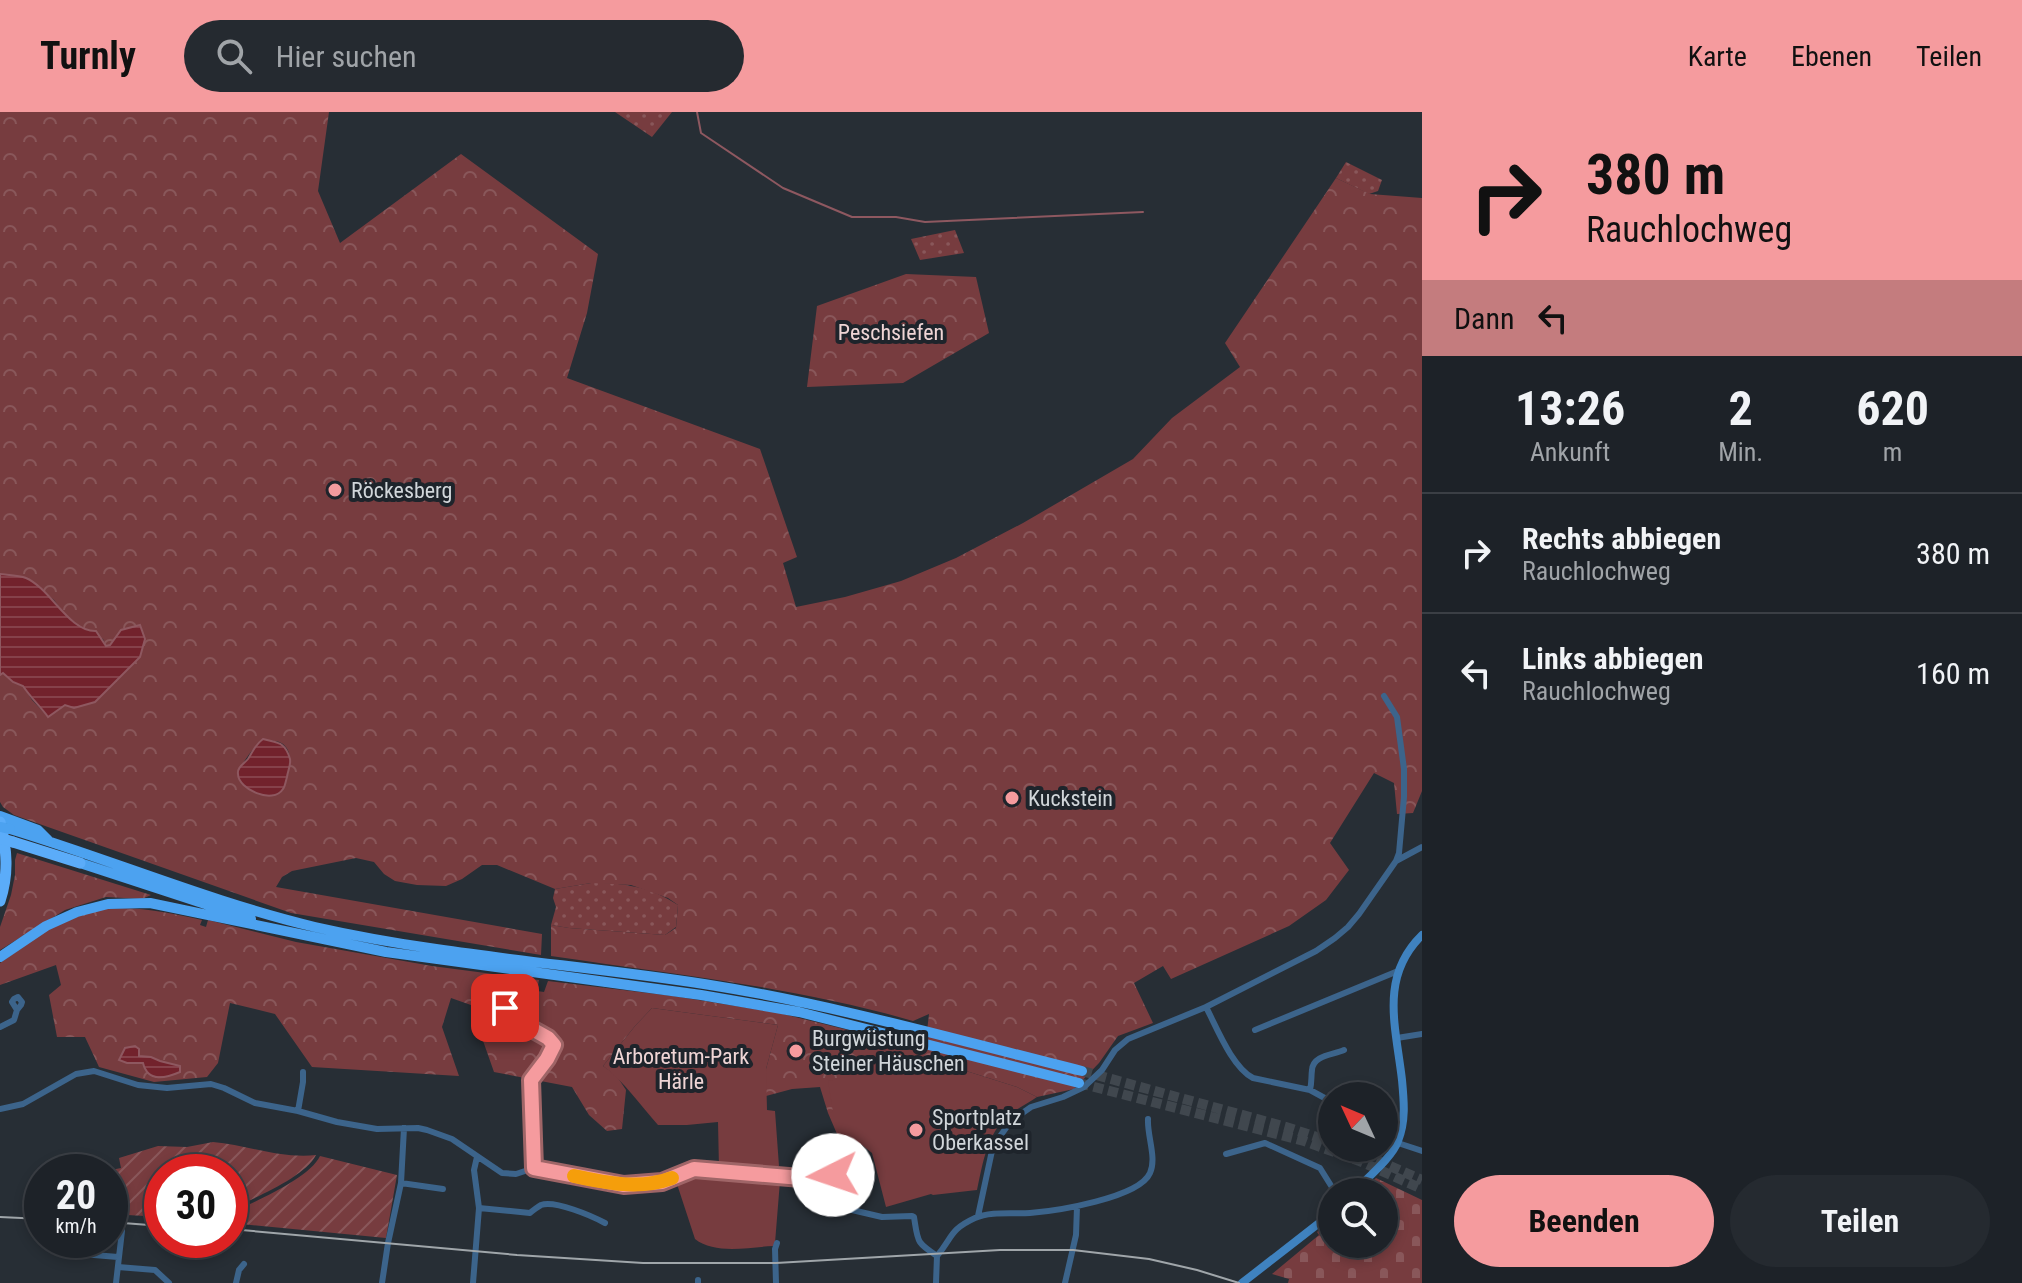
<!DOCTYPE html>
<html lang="de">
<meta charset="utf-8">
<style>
:root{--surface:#1d2228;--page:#252a30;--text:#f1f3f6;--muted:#a0a4a8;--line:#3b3f45;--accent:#f59b9e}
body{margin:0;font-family:"Roboto Condensed",sans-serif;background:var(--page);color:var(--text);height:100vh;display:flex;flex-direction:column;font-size:30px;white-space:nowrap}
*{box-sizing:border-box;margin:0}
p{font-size:26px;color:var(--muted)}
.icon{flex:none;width:44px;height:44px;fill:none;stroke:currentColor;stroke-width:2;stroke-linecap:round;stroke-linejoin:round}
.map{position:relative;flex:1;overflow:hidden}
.panel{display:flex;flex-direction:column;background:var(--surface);width:600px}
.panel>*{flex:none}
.banner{background:#f59b9e;color:#111;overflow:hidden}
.needle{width:52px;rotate:314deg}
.tools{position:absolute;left:1318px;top:970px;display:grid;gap:16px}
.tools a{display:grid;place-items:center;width:80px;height:80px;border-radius:50%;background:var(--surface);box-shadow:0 4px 12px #0003,0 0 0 2px var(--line);font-size:40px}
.speed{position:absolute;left:24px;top:1042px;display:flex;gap:16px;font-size:40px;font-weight:700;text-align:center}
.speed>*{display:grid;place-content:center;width:104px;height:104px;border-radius:50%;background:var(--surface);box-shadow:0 4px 12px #0003,0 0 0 2px var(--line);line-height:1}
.speed small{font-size:20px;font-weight:400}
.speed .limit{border:12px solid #d22;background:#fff;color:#111}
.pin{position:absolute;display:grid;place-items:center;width:68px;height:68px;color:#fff;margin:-34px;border-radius:16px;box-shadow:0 4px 12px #0006}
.me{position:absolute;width:88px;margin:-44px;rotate:266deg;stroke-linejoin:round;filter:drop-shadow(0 0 6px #0008)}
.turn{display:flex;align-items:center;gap:28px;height:168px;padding:0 32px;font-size:36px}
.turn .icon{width:104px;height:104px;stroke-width:2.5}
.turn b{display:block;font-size:56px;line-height:68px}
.then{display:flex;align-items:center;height:76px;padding:0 32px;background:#0003;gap:16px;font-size:30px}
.eta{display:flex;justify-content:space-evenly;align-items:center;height:136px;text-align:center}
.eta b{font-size:48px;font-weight:700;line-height:56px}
.primary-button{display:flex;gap:16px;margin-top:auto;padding:16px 32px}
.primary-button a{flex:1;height:92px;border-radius:48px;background:var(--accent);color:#111;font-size:32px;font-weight:700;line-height:92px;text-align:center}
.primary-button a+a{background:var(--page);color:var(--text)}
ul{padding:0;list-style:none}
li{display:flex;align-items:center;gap:24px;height:120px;padding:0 32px;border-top:2px solid var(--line)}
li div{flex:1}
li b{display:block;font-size:30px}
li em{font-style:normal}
header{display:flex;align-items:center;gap:48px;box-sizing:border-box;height:112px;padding:0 40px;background:var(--accent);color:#111}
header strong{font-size:38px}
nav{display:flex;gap:44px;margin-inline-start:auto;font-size:28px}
.search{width:560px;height:72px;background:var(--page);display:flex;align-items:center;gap:20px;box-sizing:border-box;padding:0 28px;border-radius:44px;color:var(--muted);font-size:30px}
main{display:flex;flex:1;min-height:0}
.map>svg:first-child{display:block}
.grass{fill:url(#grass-dots)}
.forest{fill:url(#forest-crowns);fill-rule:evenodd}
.cemetery{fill:url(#cemetery-stones)}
.park{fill:#773c3f}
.garden{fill:url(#garden-furrows)}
.water{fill:url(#water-rules);stroke:#8e5860;stroke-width:2}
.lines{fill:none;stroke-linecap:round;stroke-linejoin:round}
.stream{stroke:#8e5860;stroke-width:2}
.trunk-tunnel{stroke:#40474e;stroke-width:10;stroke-dasharray:10 5;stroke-linecap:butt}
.minor{stroke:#3c648b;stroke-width:6}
.secondary{stroke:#3f82bf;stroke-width:8}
.trunk{stroke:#4ca2f0;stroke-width:10}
.motorway{stroke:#5bacf9;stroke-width:11}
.tram{stroke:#a0a6aa;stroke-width:2}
.trunk-bridge{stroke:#4ca2f0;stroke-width:10}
.motorway-bridge{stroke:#5bacf9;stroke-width:11}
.route-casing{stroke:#9f6567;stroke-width:20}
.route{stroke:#f59b9e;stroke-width:14}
.slow{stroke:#f59e0b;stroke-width:14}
.poi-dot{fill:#f59b9e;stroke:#1e242b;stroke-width:3}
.labels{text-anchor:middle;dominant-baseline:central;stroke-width:8;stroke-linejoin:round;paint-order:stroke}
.park-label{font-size:22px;fill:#efd5d5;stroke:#1e242b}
.poi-label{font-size:22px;fill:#d1d6da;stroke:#1e242b;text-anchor:start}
</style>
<header>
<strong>Turnly</strong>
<div class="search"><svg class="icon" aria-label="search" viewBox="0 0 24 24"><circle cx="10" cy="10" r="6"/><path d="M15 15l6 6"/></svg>Hier suchen</div>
<nav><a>Karte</a><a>Ebenen</a><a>Teilen</a></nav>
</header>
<main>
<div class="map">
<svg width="1422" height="1171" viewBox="0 0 1422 1171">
<defs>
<pattern id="grass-dots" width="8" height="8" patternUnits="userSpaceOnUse" patternTransform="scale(2)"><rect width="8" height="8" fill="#773c3f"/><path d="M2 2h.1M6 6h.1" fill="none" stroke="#89575a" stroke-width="1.8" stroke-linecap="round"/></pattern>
<pattern id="forest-crowns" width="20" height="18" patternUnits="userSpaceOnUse" patternTransform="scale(2)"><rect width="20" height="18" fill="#773c3f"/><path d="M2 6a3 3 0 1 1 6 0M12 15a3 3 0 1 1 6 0" fill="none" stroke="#89575a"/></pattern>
<pattern id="cemetery-stones" width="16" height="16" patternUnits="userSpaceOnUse" patternTransform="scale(2)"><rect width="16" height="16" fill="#773c3f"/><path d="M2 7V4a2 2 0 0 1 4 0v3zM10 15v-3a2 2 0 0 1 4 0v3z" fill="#89575a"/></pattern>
<pattern id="garden-furrows" width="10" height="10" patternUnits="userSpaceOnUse" patternTransform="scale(2)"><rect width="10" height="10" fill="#773c3f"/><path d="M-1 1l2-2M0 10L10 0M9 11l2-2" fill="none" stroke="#89575a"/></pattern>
<pattern id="water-rules" width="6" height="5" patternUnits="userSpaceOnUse" patternTransform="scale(2)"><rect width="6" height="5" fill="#72222c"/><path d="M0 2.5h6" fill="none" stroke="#85414a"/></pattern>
</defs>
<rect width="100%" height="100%" fill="#272e35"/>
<path class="grass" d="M615 0H672L652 25Z
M1346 50 1382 68 1378 79 1369 82 1336 66Z
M955 118 964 141 920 148 911 127Z
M591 771C622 770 652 775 678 793L676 815 665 823 569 816 551 813 556 795 553 786 555 777Z"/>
<path class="forest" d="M0 0H329L318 79 340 131 461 42 598 142 587 201 567 266 760 337 797 445 783 451 796 495 845 485 901 469 956 446 1023 411 1133 347 1172 306 1240 255 1225 231 1336 66 1370 82 1422 86V679L1413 701 1397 702 1394 671 1374 661 1330 731 1349 758 1326 788 1289 814 1171 867 1163 854 1134 871 1153 911 1118 924 1099 951 1074 977 1037 985 1017 975 925 946 834 1001H828L820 975 792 977 766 984V957L778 913 652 896 635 914 603 954 616 963 626 978 622 1017 607 1019 589 1003 572 975 494 960 481 923 488 899 451 886 442 915 459 964 312 955 275 902 230 891 218 951 207 965 154 970 99 955 85 925H57L49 883 61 873 56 853 0 873V851C22 836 43 819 68 807 110 788 158 798 202 808L200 813 206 815 208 808 296 830 432 854 539 868 537 879 544 880 548 869 673 884 779 901 925 937 929 902 913 909C796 875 672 862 551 844V813L569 816 665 823 676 816 678 793 668 786 631 773 591 771 555 777 497 753H482L462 767 446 774 417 773 395 769 384 762 374 750 356 746 292 759 282 765 276 775 542 822 541 843 291 801 14 703 3 695 0 690V563L3 561 13 570 23 574 32 588 48 605 145 527 140 513 121 518 110 533 106 534 103 527 83 518 66 504 54 488 26 466 0 462ZM263 627C269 629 278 628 283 632 295 642 288 659 285 672L238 659C245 648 252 636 263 627Z
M906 162 976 165 989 221 903 271 807 275 817 194Z
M17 741 151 783 142 787 106 785 65 798 0 838V815L11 783 15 763V748Z"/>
<path class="cemetery" d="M1376 1066 1422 1088V1171H1288L1289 1167 1272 1162 1319 1123 1317 1120 1332 1106V1132H1384V1080H1360Z"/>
<path class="park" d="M652 896 778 913 766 957 767 998 775 999 779 1054H769L768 1063 719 1057 718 1010 687 1013H658C641 994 623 968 603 954L635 914Z
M925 946 1017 975 1037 985C1029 991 1018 996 1010 1002 987 1020 983 1051 977 1078L933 1083 931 1082 886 1095 872 1041 862 1033 848 1031 837 1022 828 1001 833 1000 828 969Z
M696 1059 780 1069 775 1131 773 1134C750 1135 715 1143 695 1127L675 1066Z"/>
<path class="garden" d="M213 1030C247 1033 282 1047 316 1043 305 1065 253 1087 230 1097V1060H162V1105L110 1102V1060H101L121 1056 119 1046 158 1034 187 1035Z
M320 1044 397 1063 386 1126 230 1111V1101C253 1091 310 1066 320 1044Z"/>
<path class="water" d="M0 462C8 463 19 463 26 466 51 477 69 520 96 519L106 534 110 533 121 518 140 513 145 527 140 545 95 590 74 596 65 593 48 605C40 594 31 586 23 574L13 570 3 561 0 563Z
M263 627C277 631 285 629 290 647 291 653 288 658 287 665 286 668 285 675 283 677 273 693 238 677 238 662 237 655 244 652 248 647 253 639 255 633 263 627Z
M135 934 139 937V944L151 945 160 949 180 954V960C166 966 148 971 143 951H127L119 948 125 936Z"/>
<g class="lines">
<path class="stream" d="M697 0 701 21 783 76 852 105H896L925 110 1143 100"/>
<path class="trunk-tunnel" d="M1082 959 1286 1015 1332 1030
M1079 971 1304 1029 1362 1050 1422 1077
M1349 1036 1422 1068"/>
<path class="minor" d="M1384 584 1397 605 1404 657V685L1399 741 1396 749
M499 883C509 916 537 911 554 933L547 947 531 968 534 1056
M1206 895C1217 916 1232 955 1253 966L1310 978 1332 990
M0 915 14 908 17 898 21 893 22 890 18 885 14 887 12 890 17 898
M1255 918 1398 859
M1397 926 1422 922
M1310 978C1312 970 1311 965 1312 958 1313 943 1333 943 1344 938
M0 997 23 992 76 962 94 959 138 973 167 976 211 972 224 976 255 991 298 999 337 1010 377 1017 418 1016 427 1018 452 1027 502 1061 516 1062 534 1056 612 1072 624 1073 662 1070 694 1057 718 1058 771 1065 813 1067 825 1066 822 1091 882 1105 912 1104 914 1105C918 1130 916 1130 937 1144
M298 999 303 970V960
M1384 1022 1398 1031 1422 1039
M1226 1042 1265 1031 1320 1056 1335 1080
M825 1066 839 1060 857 1048
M401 1071 443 1077
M479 1096 530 1101C532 1099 539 1094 541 1093 555 1088 592 1104 605 1111
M978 1104 993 1034 1011 1009 1031 995 1063 985 1084 975 1102 958 1115 938 1128 927 1206 895 1316 839 1335 826 1348 815 1359 802 1396 749 1422 735
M63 1143 70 1141 118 1145
M937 1144C953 1125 949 1118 975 1106 990 1099 1013 1102 1030 1101 1056 1099 1139 1086 1150 1061 1157 1046 1147 1024 1148 1007
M118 1155 155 1158 169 1171
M116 1171 122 1119
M236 1171 239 1158 244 1152
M382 1171 388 1131 401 1071 404 1016
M473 1171 479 1096 474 1058 477 1045
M698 1171V1168
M776 1171 775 1137 777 1131
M936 1171 937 1144
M1065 1171 1076 1123 1077 1095"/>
<path class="secondary" d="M1354 1080C1367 1066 1392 1046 1398 1029 1406 1009 1404 989 1402 968 1396 915 1379 865 1422 823
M1242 1171 1332 1101"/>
<path class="trunk" d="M0 704 38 718 48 728
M10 717C112 748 211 790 315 815 443 844 575 852 704 872 832 892 957 928 1082 959
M80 751 251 807
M0 845 46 814 77 800 108 792 150 791 386 840 701 883 799 900 1079 971"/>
<path class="motorway" d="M0 710C7 737 9 762 0 789
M13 730 80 751"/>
<path class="tram" d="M0 1105 42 1107
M110 1110 162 1114
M230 1117 517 1143 643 1151H776L1000 1138H1073L1149 1147 1197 1158 1239 1171"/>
<path class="trunk-bridge" d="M0 715 10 717"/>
<path class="motorway-bridge" d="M0 726 13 730"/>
</g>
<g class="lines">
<g class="route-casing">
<path id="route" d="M505 896 514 907 548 926 554 933 547 947 531 968 534 1056 624 1073 662 1070 694 1057 813 1067 833 1063"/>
</g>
<use href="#route" class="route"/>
<path class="slow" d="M574 1064C606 1071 640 1078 672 1066"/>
</g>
<g class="poi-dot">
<circle cx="335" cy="378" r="8"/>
<circle cx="1012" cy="686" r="8"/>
<circle cx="796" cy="939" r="8"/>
<circle cx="916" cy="1018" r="8"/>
</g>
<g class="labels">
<g class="park-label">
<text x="891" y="220">Peschsiefen</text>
<text x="681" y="944">Arboretum-Park<tspan x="681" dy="25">Härle</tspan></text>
</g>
<g class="poi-label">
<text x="351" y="378">Röckesberg</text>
<text x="1028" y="686">Kuckstein</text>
<text x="812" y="926">Burgwüstung<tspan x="812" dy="25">Steiner Häuschen</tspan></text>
<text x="932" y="1005">Sportplatz<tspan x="932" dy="25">Oberkassel</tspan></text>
</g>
</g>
</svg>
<div class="tools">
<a><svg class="needle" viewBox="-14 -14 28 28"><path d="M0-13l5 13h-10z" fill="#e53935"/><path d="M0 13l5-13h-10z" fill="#a0a4a8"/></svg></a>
<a><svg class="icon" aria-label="search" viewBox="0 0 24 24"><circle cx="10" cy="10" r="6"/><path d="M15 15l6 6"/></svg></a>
</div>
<div class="speed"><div>20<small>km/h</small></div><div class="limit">30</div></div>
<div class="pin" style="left:505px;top:896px;background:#d93025"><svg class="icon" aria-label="arrive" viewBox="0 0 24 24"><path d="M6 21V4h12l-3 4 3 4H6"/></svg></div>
<svg class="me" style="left:833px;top:1063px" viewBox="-20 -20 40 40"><circle r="19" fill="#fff"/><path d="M0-13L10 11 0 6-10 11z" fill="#f59b9e"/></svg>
</div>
<section class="panel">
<div class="banner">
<div class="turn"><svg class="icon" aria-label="right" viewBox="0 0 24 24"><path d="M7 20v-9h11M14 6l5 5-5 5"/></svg><div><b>380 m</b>Rauchlochweg</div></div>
<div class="then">Dann<svg class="icon" aria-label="left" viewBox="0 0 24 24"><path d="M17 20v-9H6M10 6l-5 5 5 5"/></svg></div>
</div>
<div class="eta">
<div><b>13:26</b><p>Ankunft</p></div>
<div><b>2</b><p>Min.</p></div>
<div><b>620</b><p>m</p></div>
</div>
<ul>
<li><svg class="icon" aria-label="right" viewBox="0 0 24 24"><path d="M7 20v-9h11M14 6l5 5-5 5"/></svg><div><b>Rechts abbiegen</b><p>Rauchlochweg</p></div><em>380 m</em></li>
<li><svg class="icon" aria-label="left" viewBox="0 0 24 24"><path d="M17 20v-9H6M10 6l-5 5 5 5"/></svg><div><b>Links abbiegen</b><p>Rauchlochweg</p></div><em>160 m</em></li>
</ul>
<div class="primary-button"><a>Beenden</a><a>Teilen</a></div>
</section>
</main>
